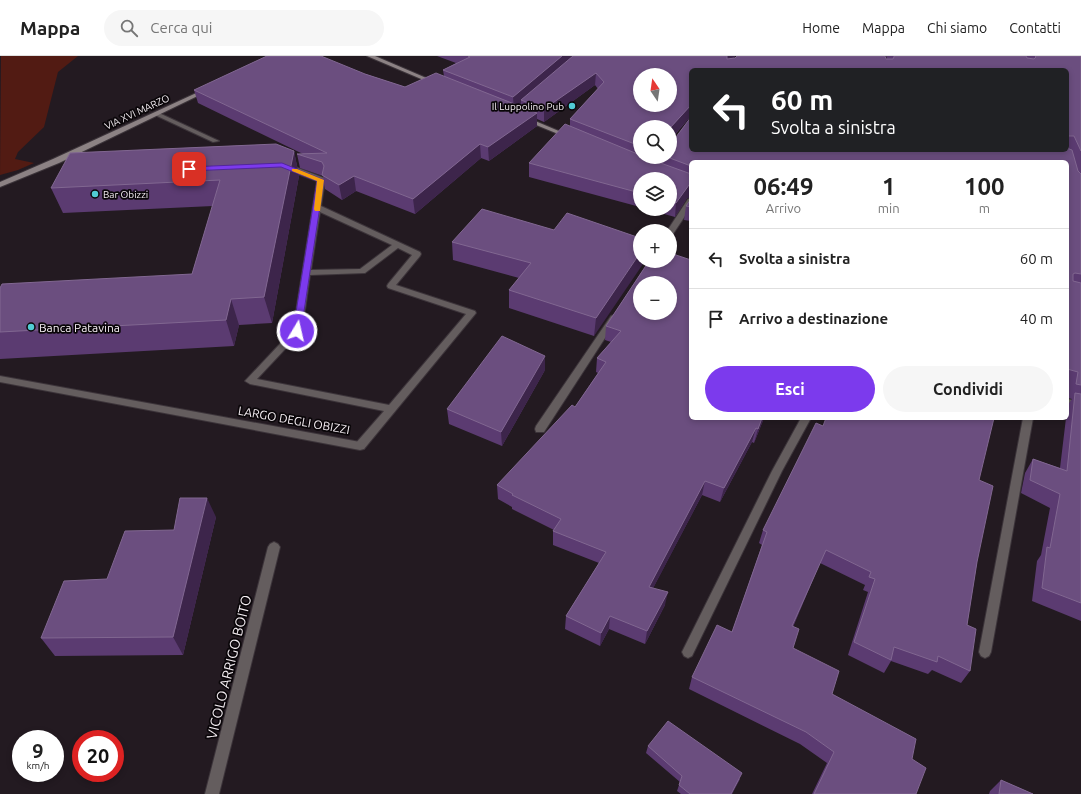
<!DOCTYPE html>
<html lang="it">
<meta charset="utf-8">
<style>
:root{--surface:#fff;--page:#f6f6f6;--text:#222;--muted:#767676;--line:#e0e0e0;--accent:#7c3aed}
body{margin:0;font-family:Ubuntu,sans-serif;background:var(--page);color:var(--text);height:100vh;display:flex;flex-direction:column;font-size:15px;white-space:nowrap}
*{box-sizing:border-box;margin:0}
p{font-size:13px;color:var(--muted)}
.icon{flex:none;width:22px;height:22px;fill:none;stroke:currentColor;stroke-width:2;stroke-linecap:round;stroke-linejoin:round}
.map{position:relative;flex:1;overflow:hidden}
.panel{position:absolute;left:689px;top:104px;width:380px;height:260px;display:flex;flex-direction:column;background:var(--surface);border-radius:6px;box-shadow:0 2px 6px #0003}
.panel>*{flex:none}
.hud{position:absolute;left:689px;top:12px;width:380px;height:84px;border-radius:6px;box-shadow:0 2px 6px #0003;background:#202124;color:#fff;overflow:hidden}
.needle{width:26px;rotate:347deg}
.fabs{position:absolute;left:633px;top:12px;display:grid;gap:8px}
.fabs a{display:grid;place-items:center;width:44px;height:44px;border-radius:50%;background:var(--surface);box-shadow:0 2px 6px #0003;font-size:20px}
.speed{position:absolute;left:12px;top:674px;display:flex;gap:8px;font-size:20px;font-weight:700;text-align:center}
.speed>*{display:grid;place-content:center;width:52px;height:52px;border-radius:50%;background:var(--surface);box-shadow:0 2px 6px #0003;line-height:1}
.speed small{font-size:10px;font-weight:400}
.speed .limit{border:6px solid #d22;background:#fff;color:#111}
.pin{position:absolute;display:grid;place-items:center;width:34px;height:34px;color:#fff;margin:-17px;border-radius:8px;box-shadow:0 2px 6px #0006}
.me{position:absolute;width:44px;margin:-22px;rotate:9deg;stroke-linejoin:round;filter:drop-shadow(0 0 3px #0008)}
.turn{display:flex;align-items:center;gap:14px;height:84px;padding:0 16px;font-size:18px}
.turn .icon{width:52px;height:52px;stroke-width:2.5}
.turn b{display:block;font-size:28px;line-height:34px}
.eta{display:flex;justify-content:space-evenly;align-items:center;height:68px;text-align:center}
.eta b{font-size:24px;font-weight:700;line-height:28px}
.action{display:flex;gap:8px;margin-top:auto;padding:8px 16px}
.action a{flex:1;height:46px;border-radius:24px;background:var(--accent);color:#fff;font-size:16px;font-weight:700;line-height:46px;text-align:center}
.action a+a{background:var(--page);color:var(--text)}
ul{padding:0;list-style:none}
li{display:flex;align-items:center;gap:12px;height:60px;padding:0 16px;border-top:1px solid var(--line)}
li div{flex:1}
li b{display:block;font-size:15px}
li em{font-style:normal}
header{display:flex;align-items:center;gap:24px;box-sizing:border-box;height:56px;padding:0 20px;background:var(--surface);border-bottom:1px solid var(--line)}
header strong{font-size:19px}
nav{display:flex;gap:22px;margin-inline-start:auto;font-size:14px}
.search{width:280px;height:36px;background:var(--page);display:flex;align-items:center;gap:10px;box-sizing:border-box;padding:0 14px;border-radius:22px;color:var(--muted);font-size:15px}
.map>svg:first-child{display:block}
.green{fill:#521b13}
.lines{fill:none;stroke-linecap:round;stroke-linejoin:round}
.lane-casing{stroke:#3c343a;stroke-width:2}
.street-casing{stroke:#3c343a;stroke-width:2}
.secondary-casing{stroke:#3c343a;stroke-width:2}
.lane{fill:#645d5e;fill-rule:evenodd}
.street{fill:#645d5e;fill-rule:evenodd}
.secondary{fill:#8c8284;fill-rule:evenodd}
.wall{fill:#5b3b71;fill-rule:evenodd}
.shaded-wall{fill:#3d254b}
.building{fill:#6b4e7f;stroke:#816791;fill-rule:evenodd}
.route{fill:#7c3aed;stroke:#51269a}
.slow{fill:#f59e0b}
.poi-dot{fill:#51ccd4;stroke:#0a0609;stroke-width:1.5}
.labels{text-anchor:middle;dominant-baseline:central;stroke-width:3.5;stroke-linejoin:round;paint-order:stroke}
.far-poi-label{font-size:10px;fill:#f6eff4;stroke:#0a0609;text-anchor:end}
.far-street-label{font-size:10px;fill:#f6eff4;stroke:#0a0609}
.poi-label{font-size:12px;fill:#f6eff4;stroke:#0a0609;text-anchor:start}
.street-label{font-size:12px;fill:#f6eff4;stroke:#0a0609}
.near-street-label{font-size:14px;fill:#f6eff4;stroke:#0a0609}
</style>
<header>
<strong>Mappa</strong>
<div class="search"><svg class="icon" aria-label="search" viewBox="0 0 24 24"><circle cx="10" cy="10" r="6"/><path d="M15 15l6 6"/></svg>Cerca qui</div>
<nav><a>Home</a><a>Mappa</a><a>Chi siamo</a><a>Contatti</a></nav>
</header>
<div class="map">
<svg width="1081" height="738" viewBox="0 0 1081 738">
<rect width="100%" height="100%" fill="#231a21"/>
<path class="green" d="M1 0H78L58 16 44 71 18 96 15 103 34 107 18 114 0 119Z"/>
<g class="lines">
<g class="lane-casing">
<path id="lane" d="M155 57H159L219 85 213 86 155 59Z
M284 109H290L324 122 325 124 321 150 420 196 421 198 420 200 396 229 475 255 476 257 364 393H356L355 390 356 387 384 355 250 328 245 325 293 274 317 125 284 113ZM320 156 392 189 360 213 311 214ZM398 192 412 199 388 228 387 230 388 232 466 258 389 349 257 323 302 275 310 219 365 217Z"/>
</g>
<g class="street-casing">
<path id="street" d="M688 143H691V151L673 178H670V175H667Z
M614 259 618 262 544 376H536L535 373 536 370 611 260Z
M0 320 360 386 364 387 365 390 364 393 360 394 0 326Z
M1067 343 1081 346V354L1067 349Z
M801 362H811L782 415 692 600 688 602 684 600 682 596 684 592 772 415Z
M1023 362H1033L991 596 989 600 985 602 981 600 979 596Z
M274 486 278 488 280 491 219 738H205L268 491 270 488Z"/>
</g>
<g class="secondary-casing">
<path id="secondary" d="M367 0H375L438 27 433 28Z
M205 33 210 34 59 107 0 131V126L53 103Z
M524 62H528L573 81 568 82 524 64Z"/>
</g>
<use href="#lane" class="lane"/>
<use href="#street" class="street"/>
<use href="#secondary" class="secondary"/>
</g>
<path class="wall" d="M437 0H735L733 3H887L886 0H1081V565L1032 545 1037 505 1041 499 1050 452 1021 437 1025 417 1033 403 1060 412 1066 362H1067V350L1072 343 1068 342 1069 330 1067 329V106H691V142H687L675 161 646 153H670V123H640V151L529 121V107L570 70V63L598 33 595 29 544 66 537 63V70L489 105 481 102 415 158 356 135 342 144 325 133 323 120 300 112 297 98H303L198 47 194 34 365 18 405 31 444 20 443 14 456 7ZM691 14H1067V94H691ZM690 61H691L676 81H673ZM640 71H670V101H656V105L649 103 653 101H640Z
M294 95 299 120 272 267 239 269 234 290 0 303V232L192 218 213 150 63 157 51 132Z
M691 143V165L684 164 686 150Z
M554 174 640 182 594 280 509 252V234L519 222 453 204 452 186Z
M649 205 691 362H764L754 387 752 386 720 446 702 439 653 532 665 549 645 588 609 573 600 590 565 573 566 560 599 507 553 489V475L554 474 512 453V451L498 443 497 429 575 351 598 317 596 316 597 302 611 286 605 284 606 270Z
M545 314 502 390 449 368 447 353Z
M823 370 979 424 977 506 967 569 970 615 961 627 932 614 928 618 891 605 884 617 848 599 868 536 863 534 865 529 820 507 793 571V592L832 638 912 703 916 738H812L827 707 800 688 689 633 692 621 732 576 762 489 759 487 763 474Z
M216 461 183 599 55 600 41 582 107 523 174 474Z
M648 690 740 723 732 738H681L677 735 680 726 646 697Z
M1001 724 1033 738H989L990 735Z"/>
<path class="shaded-wall" d="M562 0H576L521 44V47L514 54 513 41Z
M727 0H735L725 13 727 1Z
M596 17 595 29 544 66V53Z
M691 49 690 61 670 84V72Z
M537 57V70L489 105 488 91Z
M480 88 481 102 415 158 413 143Z
M294 95 299 120 272 267 264 241Z
M645 101H653L645 106Z
M354 120 356 135 342 144 339 129Z
M691 128V142H687L675 161 676 147 689 129Z
M640 197V205H645L594 280 596 262Z
M231 243 239 269 234 290 226 264Z
M545 300V314L502 390 501 376Z
M762 362H764L754 387 758 373Z
M756 372 752 386 720 446 724 432Z
M705 425 702 439 647 544 649 531Z
M207 442 216 461 183 599 173 581Z
M826 494 820 507 787 583 792 570Z
M668 536 665 549 645 588 647 575Z
M610 560 609 573 600 590 601 577Z
M742 717 732 738H731Z"/>
<path class="building" d="M267 0H321L365 18 405 31 436 17 537 57 488 91 480 88 413 143 354 120 339 129 322 119 324 110 322 106 297 98 327 97 194 34Z
M468 0H562L513 41 443 14 470 1Z
M573 0H727V3L735 2 737 0H885L886 3H893L894 1V0H1026L1027 2 1034 3 1036 1 1035 0H1081V95L1074 80H1067V14H691V49L670 72V81H676L691 61V94H1067V89L1069 93 1072 94 1078 115 1081 118V218L1075 217 1073 218V225L1081 227V329L1076 328 1078 316 1067 313V106H691V110L667 101H670V71H640V90L570 63 604 26 596 17 544 53 521 44ZM640 19H670V49H640Z
M565 68 640 99V101H644L691 118V128L689 129 676 147 670 146V123H640V137L529 107Z
M276 88 294 95 264 241 231 243 226 264 0 276V232L2 228 192 218 220 124 51 132 70 97Z
M691 143V151L686 150Z
M482 153 554 174 567 157 640 182V197L596 262 509 234 531 207 452 186Z
M670 197 691 204V362H762L758 373 756 372 724 432 705 425 649 531 668 536 647 575 610 560 601 577 566 560 606 496 553 475 561 463 512 439 513 438 497 429 572 349 575 351 606 306 597 302 621 275 606 270 649 205H670ZM640 227H670V257H640Z
M502 280 545 300 501 376 447 353Z
M1075 337 1081 338V547L1042 532 1047 491 1050 492 1060 438 1030 424 1033 403 1067 415Z
M826 362H994L979 424 993 430 977 506 967 569 976 573 970 615 938 600 937 606 894 591 891 604 854 586 875 523 869 521 871 516 826 494 792 570 799 573 793 592 839 615 832 638 916 683 912 703 926 712 916 738H814L834 696 806 676 692 621 717 569 732 576 767 476 763 474 816 367 823 370Z
M180 442H207L173 581 41 582 64 525 107 523 125 475 174 474Z
M668 665 742 717 731 738H690L679 729 682 720 648 690Z
M1001 724 1033 738H999Z"/>
<path class="route" d="M282 107 324 124 301 275 297 278 293 275 317 125 281 111 189 115 186 113 189 111Z"/>
<path class="slow" d="M292 113H297L324 124 320 155H315L314 153 317 125 292 115Z"/>
<g class="poi-dot">
<circle cx="572" cy="50" r="4"/>
<circle cx="95" cy="138" r="4"/>
<circle cx="31" cy="271" r="4"/>
</g>
<g class="labels">
<g class="far-poi-label">
<text x="564" y="50">Il Luppolino Pub</text>
<text x="103" y="138" text-anchor="start">Bar Obizzi</text>
</g>
<g class="far-street-label">
<text transform="translate(137 56) rotate(-25)">VIA XVI MARZO</text>
</g>
<g class="poi-label">
<text x="39" y="271">Banca Patavina</text>
</g>
<g class="street-label">
<text transform="translate(294 364) rotate(10)">LARGO DEGLI OBIZZI</text>
</g>
<g class="near-street-label">
<text transform="translate(229 611) rotate(-76)">VICOLO ARRIGO BOITO</text>
</g>
</g>
</svg>
<div class="fabs">
<a><svg class="needle" viewBox="-14 -14 28 28"><path d="M0-13l5 13h-10z" fill="#e53935"/><path d="M0 13l5-13h-10z" fill="#767676"/></svg></a>
<a><svg class="icon" aria-label="search" viewBox="0 0 24 24"><circle cx="10" cy="10" r="6"/><path d="M15 15l6 6"/></svg></a>
<a><svg class="icon" aria-label="layers" viewBox="0 0 24 24"><path d="M12 4l9 5-9 5-9-5zM3 14l9 5 9-5"/></svg></a>
<a>+</a>
<a>−</a>
</div>
<div class="speed"><div>9<small>km/h</small></div><div class="limit">20</div></div>
<div class="pin" style="left:189px;top:113px;background:#d93025"><svg class="icon" aria-label="arrive" viewBox="0 0 24 24"><path d="M6 21V4h12l-3 4 3 4H6"/></svg></div>
<svg class="me" style="left:297px;top:275px" viewBox="-20 -20 40 40"><circle r="17" fill="#7c3aed" stroke="#fff" stroke-width="3"/><path d="M0-11L8 9 0 5-8 9z" fill="#fff"/></svg>
<div class="hud">
<div class="turn"><svg class="icon" aria-label="left" viewBox="0 0 24 24"><path d="M17 20v-9H6M10 6l-5 5 5 5"/></svg><div><b>60 m</b>Svolta a sinistra</div></div>
</div>
<section class="panel">
<div class="eta">
<div><b>06:49</b><p>Arrivo</p></div>
<div><b>1</b><p>min</p></div>
<div><b>100</b><p>m</p></div>
</div>
<ul>
<li><svg class="icon" aria-label="left" viewBox="0 0 24 24"><path d="M17 20v-9H6M10 6l-5 5 5 5"/></svg><div><b>Svolta a sinistra</b></div><em>60 m</em></li>
<li><svg class="icon" aria-label="arrive" viewBox="0 0 24 24"><path d="M6 21V4h12l-3 4 3 4H6"/></svg><div><b>Arrivo a destinazione</b></div><em>40 m</em></li>
</ul>
<div class="action"><a>Esci</a><a>Condividi</a></div>
</section>
</div>
